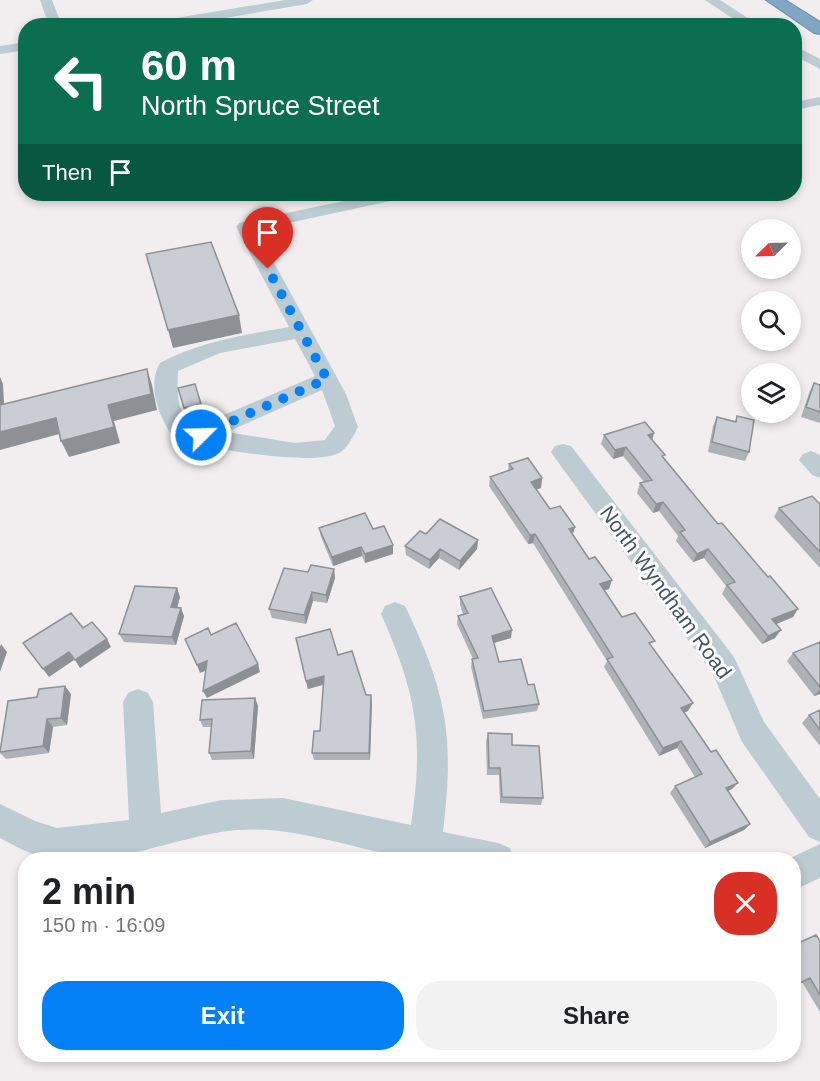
<!DOCTYPE html>
<meta charset="utf-8">
<style>
:root{--surface:#fff;--page:#f2f2f2;--text:#202124;--muted:#757577;--accent:#0480f6}
body{margin:0;font-family:Arial,sans-serif;background:var(--page);color:var(--text);height:100vh;display:flex;flex-direction:column;font-size:22px;white-space:nowrap}
*{box-sizing:border-box;margin:0}
p{font-size:20px;color:var(--muted)}
.icon{flex:none;width:33px;height:33px;fill:none;stroke:currentColor;stroke-width:2;stroke-linecap:round;stroke-linejoin:round}
.map{position:relative;flex:1;overflow:hidden}
.side{position:absolute;left:18px;top:852px;width:783px;height:210px;display:flex;flex-direction:column;background:var(--surface);border-radius:24px;box-shadow:0 3px 9px #0003}
.side>*{flex:none}
.banner{position:absolute;left:18px;top:18px;width:784px;height:183px;border-radius:24px;box-shadow:0 3px 9px #0003;background:#0b6e4f;color:#fff;overflow:hidden}
.needle{width:39px;rotate:247deg}
.fabs{position:absolute;left:741px;top:219px;display:grid;gap:12px}
.fabs a{display:grid;place-items:center;width:60px;height:60px;border-radius:50%;background:var(--surface);box-shadow:0 3px 9px #0003;font-size:30px}
.pin{position:absolute;display:grid;place-items:center;width:51px;height:51px;color:#fff;margin:-62px -26px;border-radius:50% 50% 50% 0;rotate:-45deg;box-shadow:0 0 6px #0007}
.pin .icon{rotate:45deg}
.me{position:absolute;width:66px;margin:-33px;rotate:67deg;stroke-linejoin:round;filter:drop-shadow(0 0 4px #0008)}
.turn{display:flex;align-items:center;gap:21px;height:126px;padding:0 24px;font-size:27px}
.turn .icon{width:78px;height:78px;stroke-width:2.5}
.turn b{display:block;font-size:42px;line-height:51px}
.then{display:flex;align-items:center;height:57px;padding:0 24px;background:#0003;gap:12px;font-size:22px}
.round{display:grid;place-items:center;flex:none;width:63px;height:63px;border-radius:24px;background:var(--page)}
.head{display:flex;align-items:center;justify-content:space-between;height:102px;padding:0 24px}
h1{font-size:36px;font-weight:700;line-height:45px}
.cta{display:flex;gap:12px;margin-top:auto;padding:12px 24px}
.cta a{flex:1;height:69px;border-radius:24px;background:var(--accent);color:#fff;font-size:24px;font-weight:700;line-height:69px;text-align:center}
.cta a+a{background:var(--page);color:var(--text)}
.map>svg:first-child{display:block}
.lines{fill:none;stroke-linecap:round;stroke-linejoin:round}
.highway-casing{stroke:#6c91af;stroke-width:2}
.minor{fill:#bdcbd2;fill-rule:evenodd}
.highway{fill:#80a6c3;fill-rule:evenodd}
.wall{fill:#aeb1b6}
.shaded-wall{fill:#8d9094}
.building{fill:#caced4;stroke:#8d9094;stroke-width:1.5}
.route{stroke:#0480f6;stroke-width:10;stroke-dasharray:0 18}
.labels{text-anchor:middle;dominant-baseline:central;stroke-width:6;stroke-linejoin:round;paint-order:stroke}
.street-label{font-size:21px;fill:#44545e;stroke:#fff}
</style>
<div class="map">
<svg width="820" height="1081" viewBox="0 0 820 1081">
<rect width="100%" height="100%" fill="#f2eeef"/>
<g class="lines">
<g class="highway-casing">
<path id="highway" d="M766 0H785L820 22V34L814 33Z"/>
</g>
<path class="minor" d="M40 0H52L62 26H49Z
M285 0H313L307 4 178 26H146L152 22Z
M705 0H720L760 26H744Z
M26 42V50L0 54V46Z
M795 46 820 59V69L795 56Z
M820 97V105L795 110V102Z
M378 194H409L406 198 400 199 256 230 346 394 358 427C354 435 347 449 339 453 310 467 208 448 175 439 160 420 146 386 160 363 200 341 245 335 289 327L236 227 239 223ZM295 339 315 376 196 427 190 426C177 411 177 390 178 371L220 353ZM322 390 335 426 325 440 295 443 227 432Z
M563 444 571 446 734 657 764 722 820 799V842L809 837 742 742 713 674 555 458 551 452 555 446Z
M811 451 820 455V478L812 475 799 460 803 454Z
M395 602 405 606 409 614C448 698 454 740 443 832L498 843 510 848 514 860C483 860 450 863 419 859 350 851 292 821 221 832 166 841 111 866 55 860 35 857 17 847 0 838V804L35 821 57 828 129 820 123 702 128 693 138 689 148 693 153 702 161 813 222 800 283 798 411 825C424 738 417 695 381 614L385 606Z
M820 844V878L794 890V860H786Z"/>
<use href="#highway" class="highway"/>
</g>
<path class="wall" d="M814 383 820 385V423L801 417 809 393Z
M737 416 749 452 745 461 708 452 713 426 717 417 735 421Z
M654 433 652 440 664 458 793 617 776 624 775 638 762 644 722 594 726 586 704 558 693 562 676 541 678 536 659 511 653 513 637 493 640 483 644 482 623 456 613 459 601 444 604 435Z
M509 464 542 478 541 488 536 489 550 509 575 527 573 534 609 589 604 590 622 617 652 647 688 711 684 712 732 789 728 791 750 824 744 830 705 848 670 793 675 786 695 777 677 748 659 756 604 667 607 661 533 543 528 544 489 486 490 477 508 471Z
M820 504V568L774 517 779 508Z
M319 528 373 529 393 554 365 563 362 556 333 566 321 537Z
M426 534 478 540 477 549 459 570 439 558 429 569 406 555 405 546Z
M334 569 335 578 327 603 313 601 306 624 272 618 269 609 308 572Z
M180 597 177 608 184 616 176 645 124 642 119 634Z
M460 597 511 638 494 643 499 662 528 685 539 704 537 711 483 719 471 667 472 659H473L457 624 458 616 463 614 460 605Z
M296 638 338 655 372 703 370 760H314L312 753 320 731 323 685 308 689Z
M820 642V694L814 696 787 661 793 653Z
M71 694 67 725 53 727 49 753 6 759 0 753V747Z
M255 698 258 706 254 759 212 760 209 753 211 727H203L200 720Z
M820 710V746L802 723 809 715Z
M488 733 512 745 543 798 541 805 500 803 499 775H487L486 741Z
M820 941V1012L802 982 794 987V945Z"/>
<path class="shaded-wall" d="M239 315 242 333 173 348 168 330Z
M147 369 152 385 157 410 114 421 120 443 69 457 61 441Z
M0 377 3 384 5 421 0 411Z
M201 404 204 413 187 418 184 408Z
M56 418 63 433 0 450V432Z
M654 433 651 443 648 435Z
M626 447 623 456 613 459 615 450Z
M542 478 541 488 529 492 531 482Z
M663 502 659 511 653 513 656 504Z
M575 527 572 536 569 529Z
M535 534 533 543 528 544 530 535Z
M478 540 477 549 459 570 460 561Z
M393 545V554L365 563V554Z
M361 547 362 556 333 566 332 557Z
M440 549 439 558 429 569 430 560Z
M708 549 704 558 693 562 697 554Z
M334 569 335 578 327 603 326 595Z
M612 580 609 589 597 593 600 584Z
M177 588 180 597 175 616 171 607Z
M312 592 313 601 306 624 304 615Z
M181 608 184 616 176 645 172 637Z
M798 609 793 617 767 628 772 619Z
M512 630 511 638 490 644 492 636Z
M781 630 775 638 762 644 768 636Z
M107 639 111 647 80 668 75 660Z
M1 644 7 652 0 672V647Z
M69 652 74 660 49 677 43 669Z
M207 661 210 669 200 673 197 665Z
M258 664 260 672 207 698 203 691Z
M324 676 325 684 308 689 306 681Z
M65 686 71 694 67 725 61 718Z
M820 689V694L814 696Z
M371 695 372 703 370 760 369 753Z
M255 698 258 706 254 759 251 751Z
M693 703 688 711 676 716 681 708Z
M47 719 53 727 49 753 43 746Z
M681 741 677 748 659 756 663 748Z
M738 783 732 789 720 795 726 788Z
M750 824 744 830 705 848 710 842Z"/>
<path class="building" d="M211 242 239 315 168 330 146 254Z
M147 369 151 394 108 405 114 427 61 441 56 418 0 432V405Z
M814 383 820 385V412L806 407Z
M195 384 201 404 184 408 178 388Z
M737 416 754 420 749 452 712 442 717 417 736 422Z
M645 422 654 433 648 435 665 455 662 456 718 524 722 523 768 577 770 576 798 609 772 619 781 630 768 636 727 585 735 582 708 549 697 554 680 532 685 530 663 502 656 504 640 483 652 480 626 447 615 450 604 435Z
M528 458 542 478 531 482 550 509 560 506 575 527 569 529 589 559 595 557 612 580 600 584 622 617 635 613 655 641 649 643 693 703 681 708 711 752 716 750 738 783 726 788 750 824 710 842 675 786 702 774 681 741 663 748 607 659 613 657 535 534 530 535 490 477 513 469 509 464Z
M812 496 820 504V552L779 508Z
M365 513 373 529 384 526 393 545 365 554 361 547 332 557 319 528Z
M440 519 478 540 460 561 440 549 430 560 405 546 420 531 426 534Z
M311 565 334 569 326 595 312 592 304 615 269 609 284 568 308 572Z
M135 586 177 588 171 607 181 608 172 637 119 634Z
M491 588 512 630 492 636 499 662 521 659 528 685 534 684 539 704 484 711 472 659 478 658 458 616 468 613 460 597Z
M71 613 83 628 92 622 107 639 75 660 69 652 43 669 23 643Z
M236 623 258 664 203 691 207 661 197 665 185 639 208 628 211 635Z
M330 629 338 655 352 651 366 695H371L369 753H312L314 731H320L324 676 306 681 296 638Z
M820 642V687L793 653Z
M65 686 61 718 47 719 43 746 0 752 8 701 37 697 39 689Z
M255 698 251 751 209 753 212 719 200 720 202 700Z
M820 710V730L809 715Z
M488 733 512 734V745L539 746 543 798 502 797 500 768H489Z
M816 935 820 941V995L810 978 800 983 794 972V945Z"/>
<g class="lines">
<path class="route" d="M201 435 327 379 268 269"/>
</g>
<g class="labels">
<g class="street-label">
<text transform="translate(666 592) rotate(54)">North Wyndham Road</text>
</g>
</g>
</svg>
<div class="fabs">
<a><svg class="needle" viewBox="-14 -14 28 28"><path d="M0-13l5 13h-10z" fill="#e53935"/><path d="M0 13l5-13h-10z" fill="#757577"/></svg></a>
<a><svg class="icon" aria-label="search" viewBox="0 0 24 24"><circle cx="10" cy="10" r="6"/><path d="M15 15l6 6"/></svg></a>
<a><svg class="icon" aria-label="layers" viewBox="0 0 24 24"><path d="M12 4l9 5-9 5-9-5zM3 14l9 5 9-5"/></svg></a>
</div>
<div class="pin" style="left:268px;top:269px;background:#d93025"><svg class="icon" aria-label="arrive" viewBox="0 0 24 24"><path d="M6 21V4h12l-3 4 3 4H6"/></svg></div>
<svg class="me" style="left:201px;top:435px" viewBox="-20 -20 40 40"><circle r="17" fill="#0480f6" stroke="#fff" stroke-width="3"/><path d="M0-11L8 9 0 5-8 9z" fill="#fff"/></svg>
<div class="banner">
<div class="turn"><svg class="icon" aria-label="left" viewBox="0 0 24 24"><path d="M17 20v-9H6M10 6l-5 5 5 5"/></svg><div><b>60 m</b>North Spruce Street</div></div>
<div class="then">Then<svg class="icon" aria-label="arrive" viewBox="0 0 24 24"><path d="M6 21V4h12l-3 4 3 4H6"/></svg></div>
</div>
<section class="side">
<div class="head"><div><h1>2 min</h1><p>150 m · 16:09</p></div><a class="round" style="background:#d93025;color:#fff"><svg class="icon" aria-label="close" viewBox="0 0 24 24"><path d="M6 6l12 12M18 6L6 18"/></svg></a></div>
<div class="cta"><a>Exit</a><a>Share</a></div>
</section>
</div>
